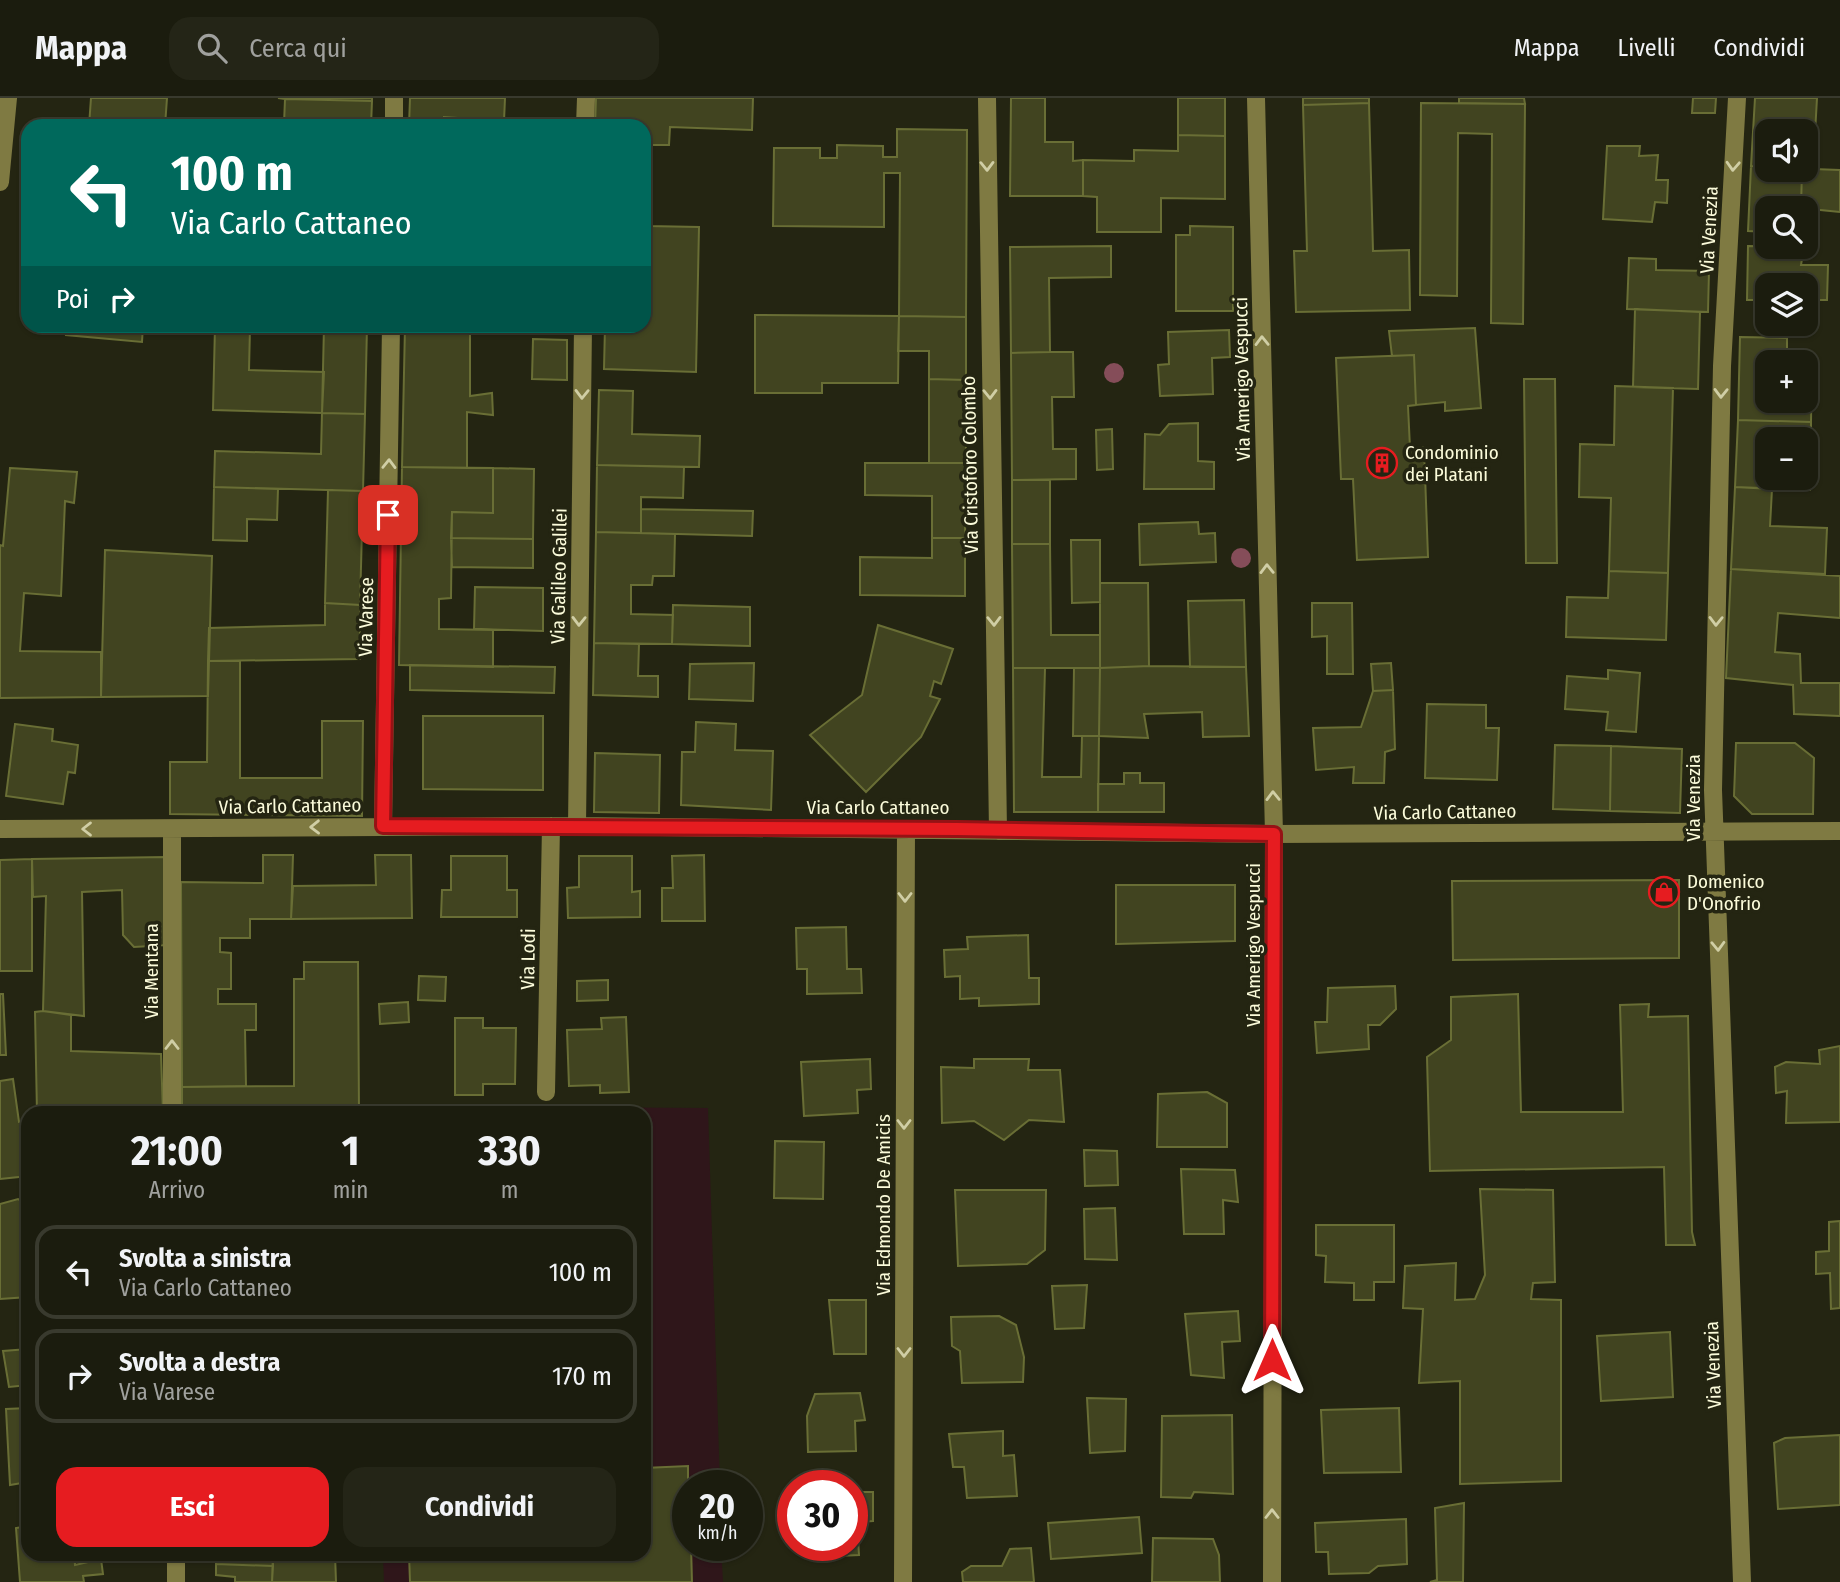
<!DOCTYPE html>
<html lang="it">
<meta charset="utf-8">
<style>
:root{--surface:#1b1c0e;--page:#242517;--text:#f1f3f6;--muted:#a0a19e;--line:#393a2e;--accent:#e61c20}
body{margin:0;font-family:"Fira Sans Condensed",sans-serif;background:var(--page);color:var(--text);height:100vh;display:flex;flex-direction:column;font-size:26px;white-space:nowrap}
*{box-sizing:border-box;margin:0}
p{font-size:23px;color:var(--muted)}
.icon{flex:none;width:38px;height:38px;fill:none;stroke:currentColor;stroke-width:2;stroke-linecap:round;stroke-linejoin:round}
.map{position:relative;flex:1;overflow:hidden}
.side{position:absolute;left:21px;top:1008px;width:630px;height:455px;display:flex;flex-direction:column;background:var(--surface);border-radius:21px;box-shadow:0 2px 5px #0004,0 0 0 2px var(--line)}
.side>*{flex:none}
.hud{position:absolute;left:21px;top:21px;width:630px;height:214px;border-radius:21px;box-shadow:0 2px 5px #0004,0 0 0 2px var(--line);background:#00695c;color:#fff;overflow:hidden}
.controls{position:absolute;left:1755px;top:21px;display:grid;gap:14px}
.controls a{display:grid;place-items:center;width:63px;height:63px;border-radius:14px;background:var(--surface);box-shadow:0 2px 5px #0004,0 0 0 2px var(--line);font-size:35px}
.speed{position:absolute;left:672px;top:1372px;display:flex;gap:14px;font-size:35px;font-weight:700;text-align:center}
.speed>*{display:grid;place-content:center;width:91px;height:91px;border-radius:50%;background:var(--surface);box-shadow:0 2px 5px #0004,0 0 0 2px var(--line);line-height:1}
.speed small{font-size:18px;font-weight:400}
.speed .limit{border:10px solid #d22;background:#fff;color:#111}
.pin{position:absolute;display:grid;place-items:center;width:60px;height:60px;color:#fff;margin:-30px;border-radius:14px;box-shadow:0 4px 10px #0006}
.me{position:absolute;width:77px;margin:-38px;rotate:0deg;stroke-linejoin:round;filter:drop-shadow(0 0 5px #0008)}
.turn{display:flex;align-items:center;gap:24px;height:147px;padding:0 35px;font-size:32px}
.turn .icon{width:91px;height:91px;stroke-width:2.5}
.turn b{display:block;font-size:49px;line-height:60px}
.then{display:flex;align-items:center;height:66px;padding:0 35px;background:#0003;gap:14px;font-size:26px}
.eta{display:flex;justify-content:space-evenly;align-items:center;height:119px;text-align:center}
.eta b{font-size:42px;font-weight:700;line-height:49px}
.cta{display:flex;gap:14px;margin-top:auto;padding:14px 35px}
.cta a{flex:1;height:80px;border-radius:21px;background:var(--accent);color:#fff;font-size:28px;font-weight:700;line-height:80px;text-align:center}
.cta a+a{background:var(--page);color:var(--text)}
ul{padding:0;list-style:none}
li{display:flex;align-items:center;gap:21px;height:94px;margin:0 14px 10px;padding:0 21px;border:4px solid var(--line);border-radius:21px}
li div{flex:1}
li b{display:block;font-size:26px}
li em{font-style:normal}
header{display:flex;align-items:center;gap:42px;box-sizing:border-box;height:98px;padding:0 35px;background:var(--surface);border-bottom:2px solid var(--line)}
header strong{font-size:33px}
nav{display:flex;gap:38px;margin-inline-start:auto;font-size:24px}
.search{width:490px;height:63px;background:var(--page);display:flex;align-items:center;gap:18px;box-sizing:border-box;padding:0 24px;border-radius:21px;color:var(--muted);font-size:26px}
.map>svg:first-child{display:block}
.green{fill:#2f161a}
.building{fill:#414420;stroke:#696e35;stroke-width:2;fill-rule:evenodd}
.lines{fill:none;stroke-linecap:round;stroke-linejoin:round}
.minor{stroke:#7f7a42;stroke-width:18}
.tree{fill:#854d59}
.oneway{stroke:#d0cea5}
.route-casing{stroke:#961215;stroke-width:18}
.route{stroke:#e61c20;stroke-width:12}
.labels{text-anchor:middle;dominant-baseline:central;stroke-width:7;stroke-linejoin:round;paint-order:stroke}
.street-label{font-size:19px;fill:#fbfbda;stroke:#242512}
.poi-label{font-size:19px;fill:#fbfbda;stroke:#242512;text-anchor:start}
</style>
<header>
<strong>Mappa</strong>
<div class="search"><svg class="icon" aria-label="search" viewBox="0 0 24 24"><circle cx="10" cy="10" r="6"/><path d="M15 15l6 6"/></svg>Cerca qui</div>
<nav><a>Mappa</a><a>Livelli</a><a>Condividi</a></nav>
</header>
<div class="map">
<svg width="1840" height="1484" viewBox="0 0 1840 1484">
<rect width="100%" height="100%" fill="#242512"/>
<path class="green" d="M378 1008 708 1010 720 1388H688V1447H721L723 1484H384L383 1456H644V1015H379Z"/>
<path class="building" d="M91 0H167L165 28H89Z
M278 0H372V3L285 1Z
M410 0H505L504 23 444 19V28H409Z
M596 0H753L752 32 670 29 669 47H644V28H595Z
M1011 0H1045V44H1073V63L1083 62V98H1010Z
M1178 0H1225V38L1178 37Z
M1303 0H1369V5L1303 7Z
M1459 0H1524L1525 6 1459 5Z
M1693 0H1716L1715 15H1692Z
M1755 0H1817L1813 71 1806 70V33H1768V69L1751 68Z
M285 1 372 3 371 28 284 26Z
M1369 5 1373 153 1409 152 1410 212 1296 214 1294 153H1307L1303 7Z
M1421 5 1525 6 1523 226 1491 225 1492 36 1458 35 1457 198 1420 197Z
M897 31 967 32 966 219 899 218 900 75H884V129L773 128 774 50H820V60H837V47L883 48V59H897Z
M1178 37 1225 38V101L1161 100V134H1097V99L1083 98V62L1134 63V52L1178 53Z
M1607 48H1640L1639 58 1658 57 1656 82H1668L1667 105 1655 104 1652 124 1603 121Z
M1751 68 1768 69V72H1802L1801 110H1768V134L1748 133Z
M1813 71 1840 72V114L1801 110 1802 72Z
M644 106H649L648 128 699 129 696 274 604 271 605 228H644Z
M1190 128 1233 129V213H1176V137H1190Z
M1111 148V179L1049 180 1050 254 1011 255 1010 149Z
M1748 148 1804 149 1801 167H1828L1827 202H1806V187H1768V202H1747Z
M1629 160 1656 161V172L1709 173 1708 214 1627 211Z
M1635 211 1700 214 1698 291 1633 289Z
M755 217 899 218 898 285H822V295H755Z
M899 218 966 219V282L929 281V253H898Z
M67 228H143L142 244 66 237Z
M215 228H303V231L250 230 249 272 324 274 322 315 213 312Z
M324 228H367L365 316 322 315Z
M405 228H470V298L492 295 493 317 467 314V370L402 369Z
M1475 230 1481 310 1445 313V304L1416 307 1414 257 1392 258 1389 233Z
M1229 232 1230 259 1212 260 1213 296 1160 298 1158 267 1169 266 1168 234Z
M1740 239 1787 240V257L1812 258 1811 324 1738 322ZM1768 264H1806V303H1768Z
M533 241 567 242V282L532 281Z
M1050 254H1073L1074 299H1052L1053 351H1076V381L1012 382 1011 255Z
M1414 257 1416 307 1408 308 1410 350 1424 349 1428 459 1357 462 1353 381H1341L1336 260Z
M929 281 966 282V365H929Z
M1524 281H1555L1557 465H1526Z
M1615 288 1673 290 1668 475 1609 473 1611 400 1579 399 1580 346 1614 347Z
M599 292 633 293 632 336 700 338 699 369 597 367Z
M322 315 365 316 363 393 214 389 215 353 321 356Z
M1738 322 1811 324V351H1806V341H1768V380H1806V367H1811L1810 392 1735 389Z
M1198 325V363L1214 364V391H1144L1145 336 1160 337 1169 326Z
M1112 331 1113 371 1097 372 1096 332Z
M865 365H966L965 440H932V398L865 397Z
M597 367 684 369 683 400 641 399V435L596 434Z
M402 369 493 370V415L452 414 451 500 439 501V531L493 532V569L399 567Z
M10 370 77 374 74 405 65 403 61 498 24 495 20 553 101 554V599L0 600V447L3 448Z
M493 370 534 371 533 441 451 440 452 414 493 415Z
M1012 382H1050V446H1012Z
M214 389 278 391 277 422 247 421V443L213 442Z
M1735 389 1772 391 1770 428 1827 430 1825 476 1731 471Z
M328 392 363 393 360 507 325 505Z
M641 411 753 413 752 438 641 435Z
M1198 424 1199 436 1215 435 1216 464 1140 467 1139 426Z
M596 434 675 436 674 478H653L652 487H631V516L673 517 672 546 594 545Z
M451 440 533 441V470L452 469Z
M932 440H965V498L860 497V459L932 460Z
M1071 442H1100V504L1072 505Z
M1012 446H1050L1051 537H1100V570H1013Z
M105 452 212 458 208 598 101 599Z
M1731 471 1840 478V520L1778 515 1775 554 1800 556 1801 585H1840V618L1794 616 1793 587 1726 580Z
M1609 473 1668 475 1666 542 1566 539 1567 499 1608 500Z
M1100 485H1148L1149 568 1100 570Z
M475 489 543 490V533L474 531Z
M1244 502 1246 569H1190L1188 503Z
M325 505 360 507V561L208 563 209 530 325 527Z
M1312 505H1352L1353 576H1327V538L1312 539Z
M673 507 750 509V548L672 546Z
M878 527 953 551 941 586 934 583 930 598 940 601 921 639 866 694 810 637 862 597Z
M594 545 639 546 638 578H658V599L593 597Z
M208 563H240V680H322V623H363L362 718 170 716V664H207Z
M754 565 753 603 689 601 690 566Z
M1391 565 1393 592 1373 593 1371 566Z
M410 567 555 569 554 595 410 592Z
M1149 568 1246 569 1249 638 1203 639 1202 614 1144 616 1148 640 1099 638 1100 570Z
M1013 570H1045L1042 679H1081L1082 638H1099L1098 714H1014Z
M1074 570H1100L1099 638H1073Z
M1608 572 1640 575 1636 634 1606 632 1608 614 1565 611 1567 578 1608 581Z
M1393 592 1395 651 1385 654 1384 685H1353L1354 669 1316 672 1313 630 1361 629 1373 593Z
M1427 606 1486 607V630H1499L1497 682 1425 680Z
M423 618H543V692L423 691Z
M696 624 736 626 735 652 773 653 771 712 681 707 682 654H695Z
M15 626 53 631 52 643 78 647 75 675 68 674 63 706 6 698Z
M1736 645H1795L1814 660 1813 716H1752L1734 698Z
M1555 647 1611 648 1610 713 1553 711Z
M1611 648 1682 651 1680 715 1610 713Z
M595 655 660 657 659 715 594 714Z
M1124 675H1140V685H1164V714H1098V686H1124Z
M263 757H293L291 821H250V840H220V854L231 855V891H218V906H256V932H245L246 988 182 989 181 784 263 785Z
M375 757H411L412 820 291 821 293 788 376 787Z
M704 757 705 823H662V790H673L672 758Z
M451 758H507V792H517V819H441L442 792H451Z
M579 758H632V794L640 793V819L568 820 567 790 579 789Z
M166 759 167 847 134 849 123 837 122 792 82 794 84 918 43 913 46 798 33 799 32 761Z
M32 761V873H0V762Z
M1679 782V860L1453 862 1452 783Z
M1116 787H1235V843L1116 846Z
M846 829 847 871H861L862 895 807 896V871H797L796 830Z
M1028 837 1029 880H1039V906L979 908V900L960 901V878L945 879 944 852 968 851 967 839Z
M304 864H358L359 1015H182V989L294 988V881H304Z
M419 878 446 879 445 903 418 902Z
M608 882V902L577 903V883Z
M1395 888 1396 911 1380 927H1368L1369 951 1317 955 1315 924H1327L1328 890Z
M0 896H3L6 957H0Z
M1518 896 1521 1014H1623L1620 907 1649 906 1648 919 1688 918 1692 1134 1695 1147H1666L1664 1069 1430 1073 1427 959 1451 942V899Z
M408 904 409 924 380 926 379 906Z
M43 913 71 917V953L161 956 163 1015H37L35 914Z
M626 919 629 994 600 995V987L569 988 567 932 602 931 601 920Z
M455 920H483V930H516L515 986H483V997H455Z
M1840 948V1024L1786 1025 1787 993 1776 995 1775 969 1786 964 1820 966 1819 952Z
M870 961 871 991 857 992 858 1015 804 1018 801 964Z
M974 961H1029L1028 972H1060L1064 1024 1029 1022 1004 1042 974 1023 942 1025 941 969 974 970Z
M13 981 19 1024 28 1023V1078L0 1081V983Z
M1207 994 1227 1005V1049H1157L1158 996Z
M775 1043 824 1044 823 1101 774 1100Z
M1084 1052 1117 1053 1118 1087 1085 1088Z
M1181 1071 1235 1072 1238 1104 1223 1102 1224 1136H1184Z
M1480 1091 1553 1092 1555 1184 1533 1185 1531 1201 1561 1202V1383L1460 1386V1283L1419 1285 1423 1211 1403 1210 1405 1168 1456 1165 1455 1202 1475 1201 1485 1177Z
M955 1092H1046L1045 1152 1027 1166 958 1168Z
M18 1101 28 1108V1199L0 1201V1106Z
M1115 1110 1117 1162 1085 1161 1084 1111Z
M1840 1123V1210L1831 1211 1830 1175 1816 1176V1154L1829 1153V1124Z
M1316 1127H1394V1184H1374V1202H1354V1185L1325 1184 1326 1158 1316 1157Z
M1087 1187 1084 1230 1055 1231 1052 1188Z
M829 1202H866V1256H834Z
M1238 1213 1240 1243 1222 1244 1224 1280 1191 1277 1185 1216Z
M999 1218 1016 1227 1024 1259 1023 1284 962 1285 960 1253 952 1248 951 1219Z
M1670 1234 1673 1299 1601 1303 1597 1238Z
M28 1251V1287L9 1289 3 1253Z
M860 1295 865 1322 855 1323 856 1353 808 1354 807 1318 815 1296Z
M1087 1300 1126 1301 1125 1353 1090 1355Z
M28 1310V1384L10 1387 6 1311Z
M1399 1310 1401 1374 1324 1375 1321 1312Z
M1232 1317 1233 1396 1194 1394 1191 1400 1161 1399 1162 1318Z
M1003 1333V1358L1014 1357 1017 1398 967 1400 964 1369H953L949 1336Z
M1840 1337V1407L1778 1411 1774 1345 1785 1340Z
M688 1368V1447H691L692 1484H410L409 1456H644V1370Z
M852 1394H873V1423L857 1424 859 1457 815 1459V1447H852Z
M1464 1405 1463 1484H1430L1437 1482 1435 1410Z
M1139 1419 1142 1455 1051 1461 1048 1425Z
M1406 1421 1407 1466 1378 1468 1369 1475 1329 1476 1328 1454H1316L1315 1425Z
M28 1428V1456H74L75 1467 101 1461 103 1476 83 1478 84 1484H20L16 1430Z
M1153 1440 1213 1441 1219 1457 1220 1484H1152Z
M1031 1450 1034 1484H963L962 1474 971 1468H1002L1010 1451Z
M216 1456H273V1468L216 1466Z
M273 1456H335L336 1484H272Z
M216 1466 273 1468 272 1484H235V1479L216 1477Z"/>
<g class="lines">
<path class="minor" d="M987 0 998 733
M1256 0 1274 736 1272 1484
M1737 0 1722 268 1713 692 1742 1484
M394 28V0
M585 28 586 0
M0 84 8 0
M383 728 391 228
M577 728 583 228
M0 731 577 728 1274 736 1840 733
M172 731V1015
M546 994 551 728
M176 1456V1484
M903 1484 906 731"/>
</g>
<g class="tree">
<circle cx="1114" cy="275" r="10"/>
<circle cx="1241" cy="460" r="10"/>
</g>
<defs><path id="oneway-chevron" d="M-2-3.5L2.5 0L-2 3.5" fill="none" stroke-width="1.6" stroke-linecap="round" stroke-linejoin="round" transform="scale(1.75)"/></defs>
<g class="oneway">
<use href="#oneway-chevron" transform="translate(987 68) rotate(89)"/>
<use href="#oneway-chevron" transform="translate(1733 68) rotate(93)"/>
<use href="#oneway-chevron" transform="translate(1262 243) rotate(-91)"/>
<use href="#oneway-chevron" transform="translate(1721 295) rotate(91)"/>
<use href="#oneway-chevron" transform="translate(582 296) rotate(91)"/>
<use href="#oneway-chevron" transform="translate(990 296) rotate(89)"/>
<use href="#oneway-chevron" transform="translate(389 366) rotate(-89)"/>
<use href="#oneway-chevron" transform="translate(1267 471) rotate(-91)"/>
<use href="#oneway-chevron" transform="translate(579 523) rotate(91)"/>
<use href="#oneway-chevron" transform="translate(994 523) rotate(89)"/>
<use href="#oneway-chevron" transform="translate(1716 523) rotate(91)"/>
<use href="#oneway-chevron" transform="translate(1273 698) rotate(-91)"/>
<use href="#oneway-chevron" transform="translate(315 729) rotate(179)"/>
<use href="#oneway-chevron" transform="translate(87 731) rotate(180)"/>
<use href="#oneway-chevron" transform="translate(905 799) rotate(90)"/>
<use href="#oneway-chevron" transform="translate(1718 848) rotate(88)"/>
<use href="#oneway-chevron" transform="translate(172 947) rotate(-90)"/>
<use href="#oneway-chevron" transform="translate(904 1026) rotate(90)"/>
<use href="#oneway-chevron" transform="translate(904 1254) rotate(90)"/>
<use href="#oneway-chevron" transform="translate(1272 1416) rotate(-90)"/>
</g>
<g class="lines">
<g class="route-casing">
<path id="route" d="M388 417 383 728 957 731 1274 736 1272 1262"/>
</g>
<use href="#route" class="route"/>
</g>
<defs>
<g id="building-ring" transform="scale(1.575)"><circle r="9.5" fill="#242512" stroke="#e61c20" stroke-width="1.5"/><path d="M-4-6H4V6H1V3H-1V6H-4ZM-2.5-4.3h1.7v1.8h-1.7ZM.8-4.3h1.7v1.8H.8ZM-2.5-1h1.7V.8h-1.7ZM.8-1h1.7V.8H.8Z" fill="#e61c20"/></g>
<g id="shop-ring" transform="scale(1.575)"><circle r="9.5" fill="#242512" stroke="#e61c20" stroke-width="1.5"/><path d="M-5-2.5h2.3a2.7 3.5 0 0 1 5.4 0H5L5.5 6h-11ZM-1.5-2.5h3a1.5 2.3 0 0 0-3 0Z" fill="#e61c20"/></g>
</defs>
<g fill-rule="evenodd">
<use href="#building-ring" x="1382" y="365"/>
<use href="#shop-ring" x="1664" y="794"/>
</g>
<g class="labels">
<g class="street-label">
<text transform="translate(1709 132) rotate(-87)">Via Venezia</text>
<text transform="translate(1242 281) rotate(-91)">Via Amerigo Vespucci</text>
<text transform="translate(970 367) rotate(-91)">Via Cristoforo Colombo</text>
<text transform="translate(559 478) rotate(-89)">Via Galileo Galilei</text>
<text transform="translate(366 519) rotate(-89)">Via Varese</text>
<text transform="translate(1693 700) rotate(-90)">Via Venezia</text>
<text transform="translate(290 708) rotate(-1)">Via Carlo Cattaneo</text>
<text x="878" y="709">Via Carlo Cattaneo</text>
<text transform="translate(1445 714) rotate(-1)">Via Carlo Cattaneo</text>
<text transform="translate(1253 847) rotate(-90)">Via Amerigo Vespucci</text>
<text transform="translate(528 861) rotate(-89)">Via Lodi</text>
<text transform="translate(151 873) rotate(-90)">Via Mentana</text>
<text transform="translate(883 1107) rotate(-90)">Via Edmondo De Amicis</text>
<text transform="translate(1713 1267) rotate(-92)">Via Venezia</text>
</g>
<g class="poi-label">
<text x="1405" y="354">Condominio<tspan x="1405" dy="22">dei Platani</tspan></text>
<text x="1687" y="783">Domenico<tspan x="1687" dy="22">D'Onofrio</tspan></text>
</g>
</g>
</svg>
<div class="controls">
<a><svg class="icon" aria-label="sound" viewBox="0 0 24 24"><path d="M4 9h4l5-4v14l-5-4H4zM17 9q2 3 0 6"/></svg></a>
<a><svg class="icon" aria-label="search" viewBox="0 0 24 24"><circle cx="10" cy="10" r="6"/><path d="M15 15l6 6"/></svg></a>
<a><svg class="icon" aria-label="layers" viewBox="0 0 24 24"><path d="M12 4l9 5-9 5-9-5zM3 14l9 5 9-5"/></svg></a>
<a>+</a>
<a>−</a>
</div>
<div class="speed"><div>20<small>km/h</small></div><div class="limit">30</div></div>
<div class="pin" style="left:388px;top:417px;background:#d93025"><svg class="icon" aria-label="arrive" viewBox="0 0 24 24"><path d="M6 21V4h12l-3 4 3 4H6"/></svg></div>
<svg class="me" style="left:1272px;top:1262px" viewBox="-20 -20 40 40"><path d="M0-17L14 15 0 8-14 15z" fill="#e61c20" stroke="#fff" stroke-width="4"/></svg>
<div class="hud">
<div class="turn"><svg class="icon" aria-label="left" viewBox="0 0 24 24"><path d="M17 20v-9H6M10 6l-5 5 5 5"/></svg><div><b>100 m</b>Via Carlo Cattaneo</div></div>
<div class="then">Poi<svg class="icon" aria-label="right" viewBox="0 0 24 24"><path d="M7 20v-9h11M14 6l5 5-5 5"/></svg></div>
</div>
<section class="side">
<div class="eta">
<div><b>21:00</b><p>Arrivo</p></div>
<div><b>1</b><p>min</p></div>
<div><b>330</b><p>m</p></div>
</div>
<ul>
<li><svg class="icon" aria-label="left" viewBox="0 0 24 24"><path d="M17 20v-9H6M10 6l-5 5 5 5"/></svg><div><b>Svolta a sinistra</b><p>Via Carlo Cattaneo</p></div><em>100 m</em></li>
<li><svg class="icon" aria-label="right" viewBox="0 0 24 24"><path d="M7 20v-9h11M14 6l5 5-5 5"/></svg><div><b>Svolta a destra</b><p>Via Varese</p></div><em>170 m</em></li>
</ul>
<div class="cta"><a>Esci</a><a>Condividi</a></div>
</section>
</div>
